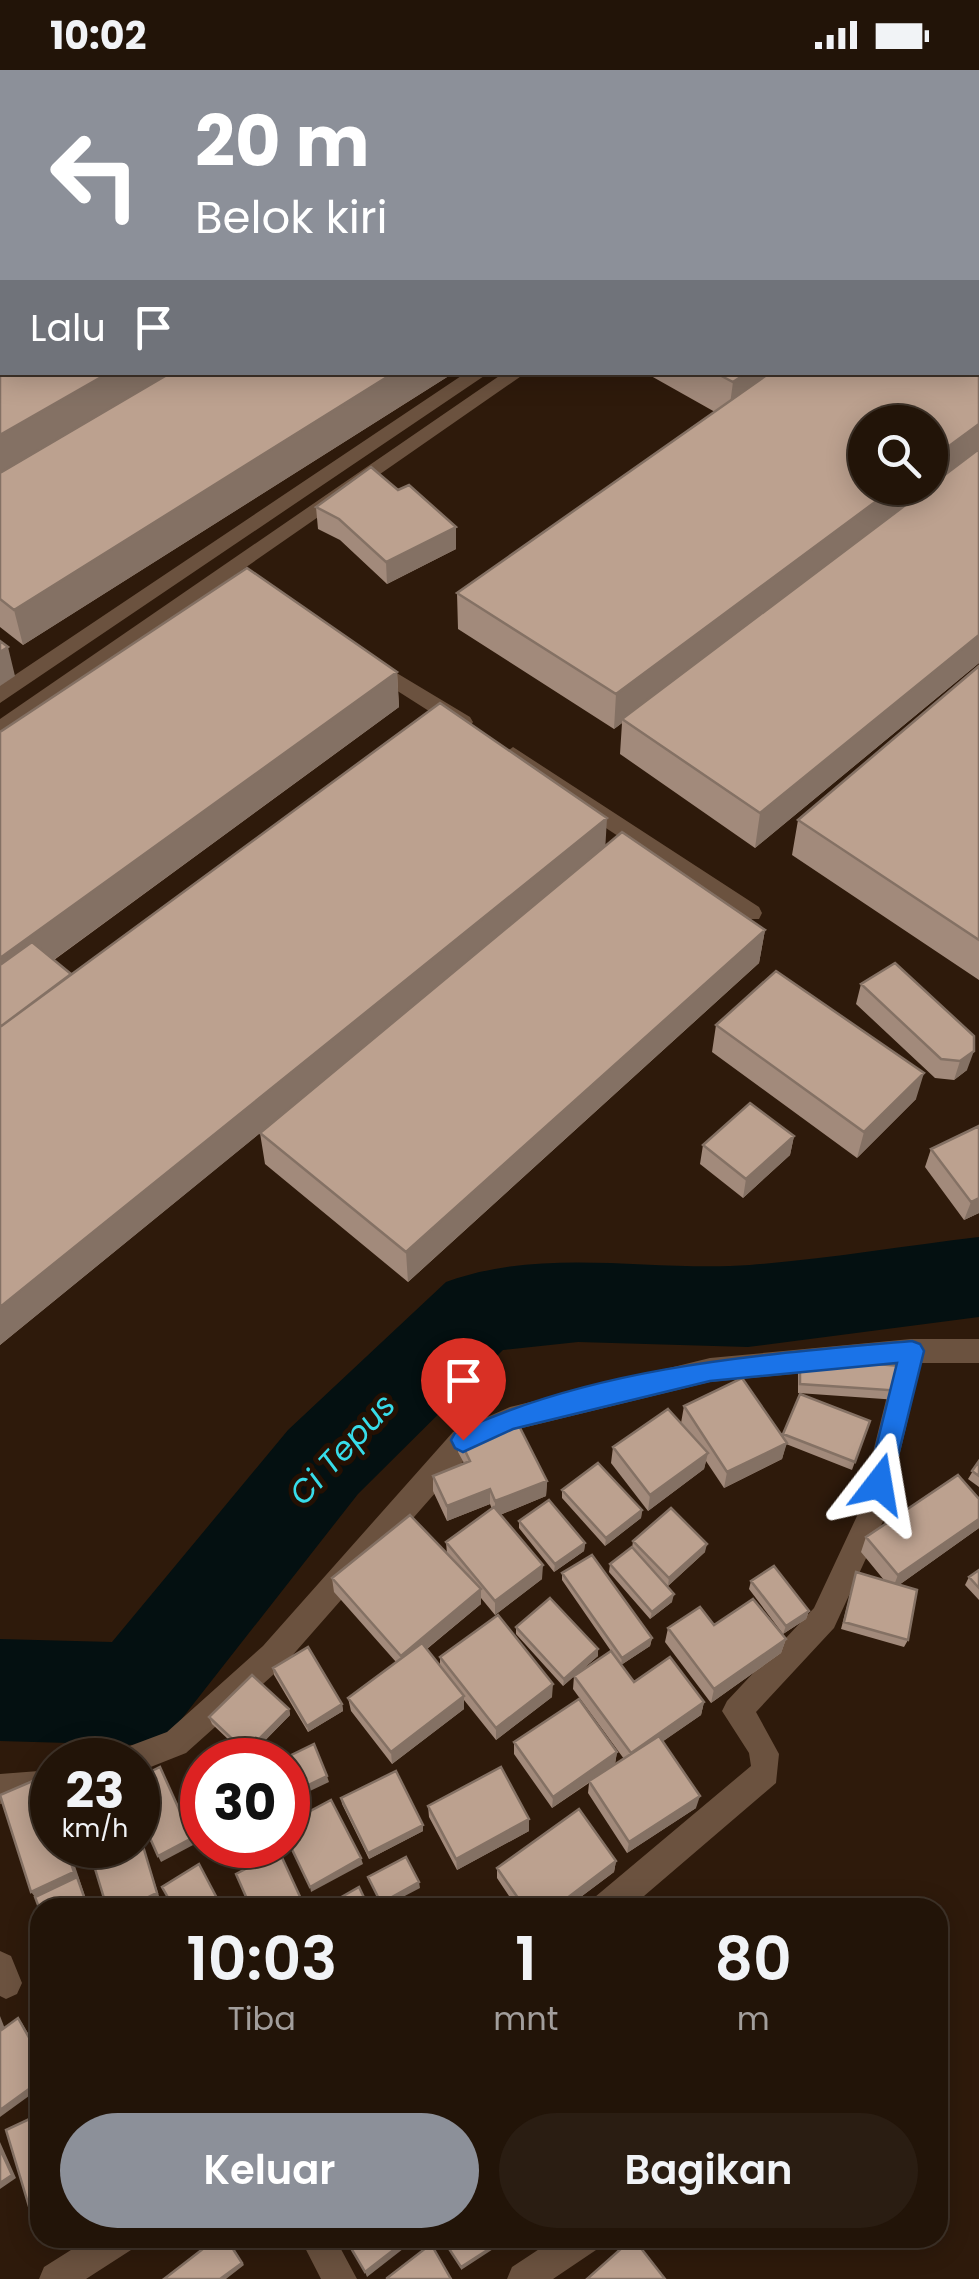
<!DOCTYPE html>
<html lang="id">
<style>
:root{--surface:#221408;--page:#2a1d12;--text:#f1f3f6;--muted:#a29e9c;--line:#3f3329;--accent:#8c9099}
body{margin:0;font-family:Poppins,sans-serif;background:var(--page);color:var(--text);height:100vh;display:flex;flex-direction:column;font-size:38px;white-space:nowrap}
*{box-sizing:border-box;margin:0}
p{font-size:32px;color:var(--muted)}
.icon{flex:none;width:55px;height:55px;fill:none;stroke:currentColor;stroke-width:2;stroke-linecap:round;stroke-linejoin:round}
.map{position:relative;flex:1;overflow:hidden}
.sheet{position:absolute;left:30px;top:1828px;width:918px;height:350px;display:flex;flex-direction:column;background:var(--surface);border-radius:30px;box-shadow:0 5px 25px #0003,0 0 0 2px var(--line)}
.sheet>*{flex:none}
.hud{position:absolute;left:0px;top:0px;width:980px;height:305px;box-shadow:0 5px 25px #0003,0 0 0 2px var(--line);background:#8c9099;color:#fff;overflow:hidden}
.tools{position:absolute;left:848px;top:335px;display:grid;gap:20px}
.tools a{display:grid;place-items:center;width:100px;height:100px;border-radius:50%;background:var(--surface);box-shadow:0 5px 25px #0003,0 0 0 2px var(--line);font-size:50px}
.speed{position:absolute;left:30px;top:1668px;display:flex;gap:20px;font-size:50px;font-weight:700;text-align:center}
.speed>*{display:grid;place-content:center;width:130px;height:130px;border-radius:50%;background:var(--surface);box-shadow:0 5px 25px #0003,0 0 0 2px var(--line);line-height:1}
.speed small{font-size:25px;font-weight:400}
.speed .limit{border:15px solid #d22;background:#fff;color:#111}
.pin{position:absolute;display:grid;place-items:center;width:85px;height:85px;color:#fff;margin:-102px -42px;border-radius:50% 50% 50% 0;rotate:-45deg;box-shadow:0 0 10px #0007}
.pin .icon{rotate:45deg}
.me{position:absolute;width:110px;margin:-55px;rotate:14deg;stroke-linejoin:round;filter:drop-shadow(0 0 8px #0008)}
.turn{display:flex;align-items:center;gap:35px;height:210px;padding:0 30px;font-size:45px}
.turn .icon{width:130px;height:130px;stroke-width:2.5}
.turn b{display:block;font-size:70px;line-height:85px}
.then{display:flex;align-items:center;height:95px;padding:0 30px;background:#0003;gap:20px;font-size:38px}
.eta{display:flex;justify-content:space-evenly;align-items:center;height:170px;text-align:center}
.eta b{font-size:60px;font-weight:600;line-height:70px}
.primary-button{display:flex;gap:20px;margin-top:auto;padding:20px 30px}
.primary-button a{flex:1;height:115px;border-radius:60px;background:var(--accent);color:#fff;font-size:40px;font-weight:600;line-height:115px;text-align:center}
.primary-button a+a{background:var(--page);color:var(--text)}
.status{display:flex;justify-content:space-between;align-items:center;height:70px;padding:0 50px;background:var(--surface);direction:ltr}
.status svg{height:28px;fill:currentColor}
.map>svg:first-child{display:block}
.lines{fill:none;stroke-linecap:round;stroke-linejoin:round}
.river{fill:#041011;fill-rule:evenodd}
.minor{fill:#6b523f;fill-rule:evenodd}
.wall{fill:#a28a7b}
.shaded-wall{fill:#847164}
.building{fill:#bca18f;stroke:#847164;stroke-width:2.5}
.route{fill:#1a73e8;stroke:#114b97;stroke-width:2.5}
.labels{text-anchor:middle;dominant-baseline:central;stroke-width:10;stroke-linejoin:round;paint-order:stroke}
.water-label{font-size:32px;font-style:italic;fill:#37dce9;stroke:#241003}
</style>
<div class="status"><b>10:02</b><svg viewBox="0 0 49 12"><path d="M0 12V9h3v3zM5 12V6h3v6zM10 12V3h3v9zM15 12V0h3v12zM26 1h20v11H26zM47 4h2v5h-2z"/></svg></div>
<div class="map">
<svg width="979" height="2209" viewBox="0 0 979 2209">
<rect width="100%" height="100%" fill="#2e1a0b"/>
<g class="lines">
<path class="river" d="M979 1167V1247L748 1277 578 1272 503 1280 358 1424 173 1660 136 1675 0 1671V1569L112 1572 288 1360 446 1212C545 1176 648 1202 750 1195 827 1189 903 1176 979 1167Z"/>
<path class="minor" d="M467 302H490L0 633V615Z
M505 302H527L0 668V649Z
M370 587 470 647 473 652 470 657H454L363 599 360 594 363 589Z
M513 677 759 837 762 843 759 849H743L505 691 502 685Z
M911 1269H979V1293H921L885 1447 834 1558 756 1642 779 1684 776 1713 630 1838H591L595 1827 751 1696 749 1683 722 1641 727 1631 814 1538 857 1446 895 1294 710 1312 514 1360 473 1380 283 1596 186 1683 138 1702V1690H114L119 1680 167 1662 263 1576 453 1362 510 1337 710 1288Z
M52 1700V1730L0 1734V1704Z
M0 1881 11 1886 22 1913 17 1924 6 1929 0 1926Z
M90 2168H136L131 2180 86 2209H39L44 2197Z
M300 2168H335L357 2209H321Z
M556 2168H601L596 2180 553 2209H507L512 2197Z"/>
</g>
<path class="wall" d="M384 0H829L834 2H384Z
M979 0V593L755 778 620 684 622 653 614 659 458 559 457 523 715 342 644 302H978Z
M0 181 2 302H455L23 575 0 557Z
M316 437 456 479 387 514 340 470 318 459Z
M979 596V910L792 785 798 750Z
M397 602 399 637 54 890 71 904 606 776 765 860 759 893 408 1212 265 1094 260 1063 0 1275V662Z
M895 893 967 1000 954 1010 935 1008 856 934 861 914Z
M716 955 916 1029 857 1088 712 982Z
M794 1066 790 1085 743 1128 700 1094 703 1075Z
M931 1079 979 1143 964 1150 925 1097Z
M800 1288 902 1321 898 1330 798 1323V1297Z
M800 1324 870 1351 852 1400 786 1374 782 1389 724 1418 706 1391 704 1399 648 1441 611 1393 613 1377 681 1353 684 1336 783 1367Z
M458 1366 547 1411 546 1426 500 1445 542 1509 495 1545 481 1528V1534L427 1579 440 1596V1587L552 1627 496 1670 464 1630V1639L392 1694 351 1641 348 1628 396 1592 334 1522 332 1508 447 1484 446 1472 492 1439 490 1434 447 1451 433 1421V1406L464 1393 458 1382Z
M979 1391V1417L968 1409Z
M562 1420 642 1440 641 1448 605 1476 562 1428Z
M519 1451 585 1473 584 1481 554 1502 519 1458Z
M979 1458 899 1515 908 1570 904 1577 841 1559 856 1502 884 1510 861 1482 866 1467Z
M633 1471 705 1482 668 1516 651 1499 672 1532 650 1549 609 1502 610 1494 632 1478Z
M979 1500V1530L965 1515 969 1507Z
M562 1503 652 1568 650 1576 621 1595 634 1612 704 1632 701 1645 663 1671 696 1738 627 1783 588 1723 589 1713 552 1738 514 1684V1672L617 1682 615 1694 624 1689 573 1619 574 1606 563 1616 516 1564V1557L598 1579V1586L577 1604 611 1581 562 1510Z
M751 1511 809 1541 806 1549 783 1564 749 1519Z
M714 1555 786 1569 781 1583 711 1633 665 1572 668 1558Z
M273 1598 342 1634 343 1641 308 1662 274 1605Z
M289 1639 290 1645 248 1688 212 1654 209 1647Z
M341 1728 423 1761 369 1789 342 1734Z
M428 1736 529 1761 457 1800 429 1747Z
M616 1791 614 1802 566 1838H517L497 1808V1798Z"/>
<path class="shaded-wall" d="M647 0H708L704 2H643Z
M2 139V180L0 181V140Z
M110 302H180L0 406V365Z
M395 302H455L23 575 14 540Z
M748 302H798L728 349 733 312Z
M979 354V384L622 649V653L614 659 616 624 894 418H930V390Z
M456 457V479L387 514 386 492Z
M979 565V593L755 778 760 743Z
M8 577 15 606 0 616V582Z
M397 602 399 637 0 929V888Z
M607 748 605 782 0 1275V1237Z
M765 860 759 893 408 1212 406 1182Z
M974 981 967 1000 954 1010 960 991Z
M924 1003 916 1029 857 1088 864 1062Z
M794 1066 790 1085 743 1128 746 1109Z
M979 1128V1143L964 1150 971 1132Z
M787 1373 782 1389 724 1418 727 1402Z
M708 1383 704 1399 648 1441 650 1425Z
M547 1411 546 1426 495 1447V1431Z
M490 1419V1434L447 1451V1436Z
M642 1440 641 1448 605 1476 606 1468Z
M979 1449V1458L892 1520 898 1505Z
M585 1473 584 1481 554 1502 555 1494Z
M707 1474 705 1482 668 1516 669 1508Z
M543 1495 542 1509 495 1545V1531Z
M481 1519V1534L402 1599 401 1586Z
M674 1524 672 1532 650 1549 652 1542Z
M809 1541 806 1549 783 1564 786 1556Z
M652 1568 650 1576 621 1595 622 1588Z
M786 1569 781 1583 711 1633 714 1619Z
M598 1579V1586L563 1616 564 1609Z
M553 1614 552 1627 496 1670V1658Z
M464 1626V1639L392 1694 391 1682Z
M704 1632 701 1645 629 1695 631 1683Z
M342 1634 343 1641 308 1662 307 1656Z
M289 1639 290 1645 248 1688 246 1682Z
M617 1682 615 1694 552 1738 553 1727Z
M327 1706 329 1712 293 1729 292 1723Z
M42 1707 52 1728V1738Z
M700 1726 696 1738 627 1783 629 1772Z
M529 1749V1761L457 1800 456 1789Z
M423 1755V1761L369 1789 368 1783Z
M192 1768 195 1774 161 1792 158 1786Z
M65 1775H68L89 1838 39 1832 31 1822Z
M143 1776 160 1829 141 1838H126Z
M361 1788 363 1794 311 1822 310 1817Z
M616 1791 614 1802 566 1838H554Z
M419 1812 420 1818 382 1838 381 1833Z
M302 1831 304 1837 302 1838H290Z
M0 1946 7 1964 0 1968Z
M18 1948 22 1953 40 1984V1987Z
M40 2011V2018L0 2047V2040Z
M0 2072 16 2108 0 2119Z
M227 2168 244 2195 226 2209H220Z
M409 2168H417L367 2207 365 2202Z
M506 2168H510L461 2200V2197Z"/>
<path class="building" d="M0 0H256L260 2H2V139L0 140Z
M423 0H647L643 2H428Z
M690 0H829L834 2H686Z
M936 0H979V151L978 152V2H932Z
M979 156V354L930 390V352H865V418H894L616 624 457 523 771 302H978V157Z
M2 180V302H110L0 365V181Z
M172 302H395L14 540 0 529V403Z
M714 302H748L733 312Z
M979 379V565L760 743 622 649 928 418H930V416Z
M371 397 398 420 409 415 456 457 386 492 339 449 316 437Z
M247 498 397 602 0 888V662Z
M0 571 8 577 0 582Z
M979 596V870L798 750Z
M440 633 607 748 0 1237V957Z
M622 762 765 860 406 1182 260 1063Z
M32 872 71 904 0 957V895Z
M895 893 974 966V981L960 991 941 989 861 914Z
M776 901 924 1003 864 1062 716 955Z
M750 1033 794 1066 746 1109 703 1075Z
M979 1056V1128L971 1132 931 1079Z
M800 1288 901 1296 902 1321 800 1314Z
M742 1308 787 1373 727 1402 684 1336Z
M800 1324 870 1351 855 1392 783 1364Z
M668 1339 708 1383 650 1425 613 1377Z
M513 1344 547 1411 495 1431 490 1419 447 1436 433 1406 470 1391 458 1366Z
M979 1391V1406L972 1401Z
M598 1393 642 1440 606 1468 562 1420Z
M958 1405 979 1429V1449L898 1505 866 1467Z
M549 1430 585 1473 555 1494 519 1451Z
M494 1437 543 1495 495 1531 446 1472Z
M671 1438 707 1474 669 1508 633 1471Z
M410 1445 481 1519 401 1586 332 1508Z
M632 1477 674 1524 652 1542 610 1494Z
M592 1485 652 1568 622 1588 562 1503Z
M774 1496 809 1541 786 1556 751 1511Z
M979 1500V1518L969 1507Z
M856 1502 917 1520 908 1570 844 1552Z
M550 1528 598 1579 564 1609 516 1557Z
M753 1529 786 1569 714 1619 668 1558 700 1537 714 1555Z
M498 1545 553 1614 496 1658 440 1587Z
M422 1573 464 1626 391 1682 348 1628Z
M308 1577 342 1634 307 1656 273 1598Z
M611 1581 634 1612 670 1587 704 1632 631 1683 574 1606Z
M252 1605 289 1639 246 1682 209 1647Z
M579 1629 617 1682 553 1727 514 1672Z
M659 1666 700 1726 629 1772 589 1711Z
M314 1674 327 1706 292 1723 288 1714V1690H281Z
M160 1697 192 1768 158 1786 138 1741V1708Z
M501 1697 529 1749 456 1789 428 1736Z
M396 1701 423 1755 368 1783 341 1728Z
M42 1707 52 1738V1775H65L74 1802 31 1822 0 1725Z
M331 1730 361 1788 310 1817 288 1771V1753Z
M579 1739 616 1791 554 1838H525L497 1798Z
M143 1776 157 1823 126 1838H107L93 1792Z
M279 1781 302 1831 290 1838H251L236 1804Z
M406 1787 419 1812 381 1833 368 1807Z
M199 1794 220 1834 215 1838H174L162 1817Z
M77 1807 88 1838H40V1840L35 1827Z
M359 1817 369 1838H333L331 1833Z
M414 1831 418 1838H403Z
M18 1948 40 1987V2011L0 2040V1961Z
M40 2044V2151L34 2153 6 2060Z
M0 2079 12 2105 0 2113Z
M217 2168H226L242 2193 220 2209H164Z
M345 2168H409L365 2202Z
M442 2168H506L461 2197Z
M633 2168 665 2209H587Z
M431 2174 451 2209H387V2208Z"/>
<path class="route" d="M912 1271 920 1274 924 1281 891 1414 888 1422 879 1426 870 1422 867 1414 897 1293 710 1311 513 1359 463 1382 455 1378 451 1370 455 1363C597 1296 757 1285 912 1271Z"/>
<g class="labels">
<g class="water-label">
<text transform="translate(342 1379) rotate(-47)">Ci Tepus</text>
</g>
</g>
</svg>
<div class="tools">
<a><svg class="icon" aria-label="search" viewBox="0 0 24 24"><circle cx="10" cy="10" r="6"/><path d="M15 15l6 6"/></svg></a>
</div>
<div class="speed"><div>23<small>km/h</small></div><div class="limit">30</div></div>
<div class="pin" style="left:463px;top:1370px;background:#d93025"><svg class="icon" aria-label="arrive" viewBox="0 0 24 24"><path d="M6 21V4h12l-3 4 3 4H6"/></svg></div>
<svg class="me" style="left:879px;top:1414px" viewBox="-20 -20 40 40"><path d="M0-17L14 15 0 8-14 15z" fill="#1a73e8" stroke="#fff" stroke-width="4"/></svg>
<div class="hud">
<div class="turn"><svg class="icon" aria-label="left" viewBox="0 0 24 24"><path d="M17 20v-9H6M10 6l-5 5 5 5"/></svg><div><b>20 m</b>Belok kiri</div></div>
<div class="then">Lalu<svg class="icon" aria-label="arrive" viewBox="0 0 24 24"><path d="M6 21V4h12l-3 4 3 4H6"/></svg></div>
</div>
<section class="sheet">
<div class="eta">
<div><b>10:03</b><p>Tiba</p></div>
<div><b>1</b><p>mnt</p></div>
<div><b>80</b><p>m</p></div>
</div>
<div class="primary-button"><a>Keluar</a><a>Bagikan</a></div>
</section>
</div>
